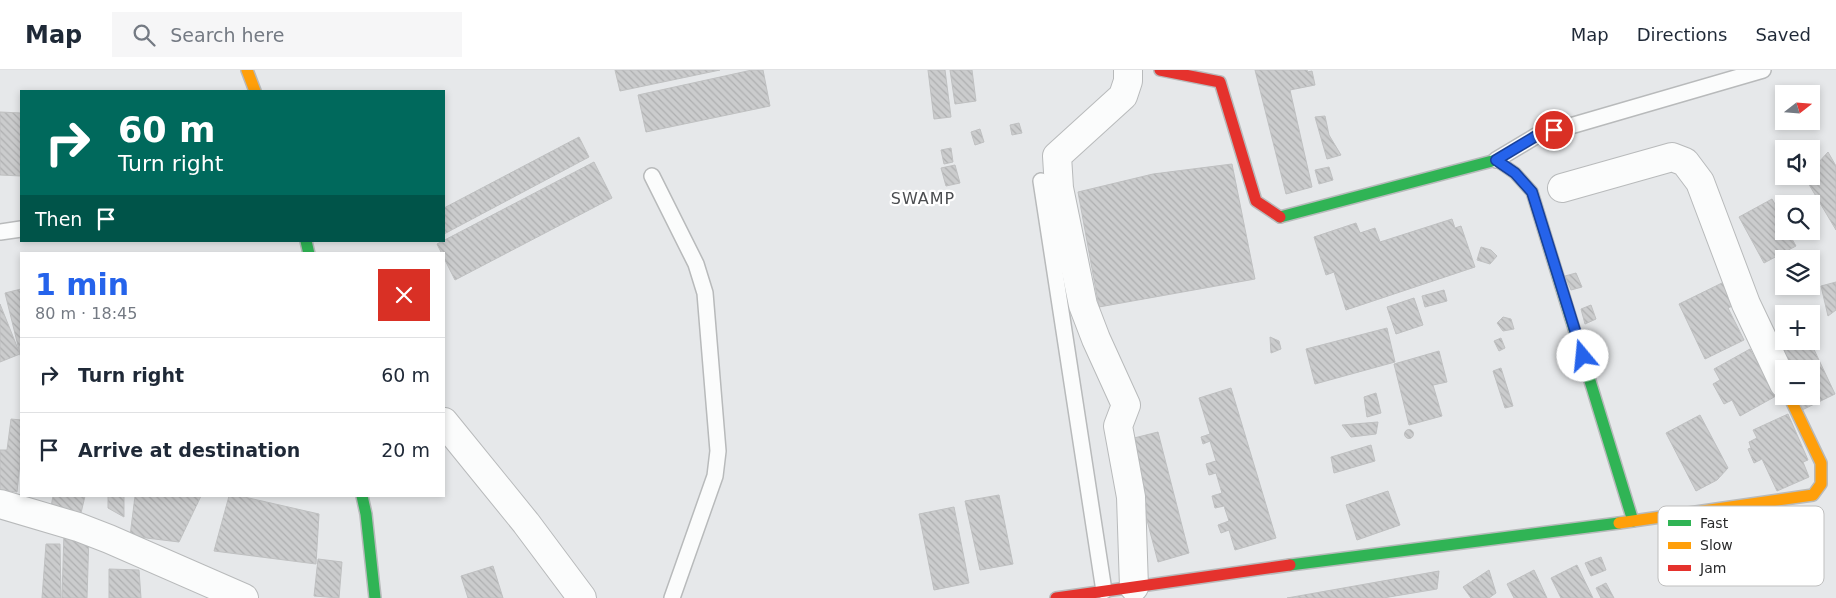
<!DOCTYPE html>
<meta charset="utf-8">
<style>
:root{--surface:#fff;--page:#f6f6f7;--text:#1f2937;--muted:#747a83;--line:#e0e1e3;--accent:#2563eb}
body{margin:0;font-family:"DejaVu Sans",sans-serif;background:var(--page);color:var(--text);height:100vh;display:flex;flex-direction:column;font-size:19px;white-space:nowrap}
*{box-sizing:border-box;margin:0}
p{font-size:16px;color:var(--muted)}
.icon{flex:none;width:28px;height:28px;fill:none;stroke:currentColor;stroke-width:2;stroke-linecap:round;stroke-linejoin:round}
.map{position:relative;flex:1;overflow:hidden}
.side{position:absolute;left:20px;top:182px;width:425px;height:245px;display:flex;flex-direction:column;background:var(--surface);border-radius:0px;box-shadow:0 2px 8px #0003}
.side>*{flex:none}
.guide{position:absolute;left:20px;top:20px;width:425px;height:152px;border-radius:0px;box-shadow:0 2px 8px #0003;background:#00695c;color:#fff;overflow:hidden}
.needle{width:32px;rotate:73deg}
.tools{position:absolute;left:1775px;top:15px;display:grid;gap:10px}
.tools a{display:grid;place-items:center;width:45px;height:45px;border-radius:0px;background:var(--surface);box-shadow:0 2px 8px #0003;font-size:25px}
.pin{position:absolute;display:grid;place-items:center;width:42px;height:42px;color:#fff;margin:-21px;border:2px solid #fff;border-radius:50%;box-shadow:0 1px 5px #0007}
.me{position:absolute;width:55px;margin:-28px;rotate:343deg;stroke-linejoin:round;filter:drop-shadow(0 0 4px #0008)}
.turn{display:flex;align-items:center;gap:18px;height:105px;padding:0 15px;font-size:22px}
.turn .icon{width:65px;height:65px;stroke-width:2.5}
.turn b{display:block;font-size:35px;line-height:42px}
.then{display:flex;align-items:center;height:48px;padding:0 15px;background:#0003;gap:10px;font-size:19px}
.round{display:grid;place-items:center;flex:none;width:52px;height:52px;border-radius:0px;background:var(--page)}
.head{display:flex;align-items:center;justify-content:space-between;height:85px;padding:0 15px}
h1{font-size:30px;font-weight:700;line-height:38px;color:var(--accent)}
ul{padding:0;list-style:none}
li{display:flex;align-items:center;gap:15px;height:75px;padding:0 15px;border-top:1px solid var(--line)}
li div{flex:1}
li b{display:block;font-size:19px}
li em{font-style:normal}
header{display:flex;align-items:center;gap:30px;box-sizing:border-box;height:70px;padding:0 25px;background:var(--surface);border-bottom:1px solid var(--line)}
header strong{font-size:24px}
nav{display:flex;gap:28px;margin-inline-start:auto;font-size:18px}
.search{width:350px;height:45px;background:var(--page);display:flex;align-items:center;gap:12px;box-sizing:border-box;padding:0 18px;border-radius:0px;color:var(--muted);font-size:19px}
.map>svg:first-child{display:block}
.building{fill:url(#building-back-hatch);stroke:#bfc0c1}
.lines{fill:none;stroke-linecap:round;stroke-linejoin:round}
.lane-casing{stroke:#b8babb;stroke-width:18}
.street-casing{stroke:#b8babb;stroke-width:30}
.fast-casing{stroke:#b8babb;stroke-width:14}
.slow-casing{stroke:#b8babb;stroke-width:14}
.jam-casing{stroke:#b8babb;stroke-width:14}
.lane{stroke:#fbfcfc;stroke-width:15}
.street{stroke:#fbfcfc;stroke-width:28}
.fast{stroke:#30b455;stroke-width:11}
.slow{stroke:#ff9f0a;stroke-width:11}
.jam{stroke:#e5322d;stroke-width:11}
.route-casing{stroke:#184099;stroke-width:12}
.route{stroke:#2563eb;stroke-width:9}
.labels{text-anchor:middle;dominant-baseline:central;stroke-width:4.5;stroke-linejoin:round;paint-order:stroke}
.neighbourhood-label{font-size:16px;letter-spacing:1px;fill:#4b4d50;stroke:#fff}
.key{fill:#fff;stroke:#bfbfbf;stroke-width:1}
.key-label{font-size:14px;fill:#292a2b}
</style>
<header>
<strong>Map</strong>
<div class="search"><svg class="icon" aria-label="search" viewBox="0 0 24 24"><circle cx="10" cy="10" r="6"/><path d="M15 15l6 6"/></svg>Search here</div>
<nav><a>Map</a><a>Directions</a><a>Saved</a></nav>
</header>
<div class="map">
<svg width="1836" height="528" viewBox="0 0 1836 528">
<defs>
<pattern id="building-back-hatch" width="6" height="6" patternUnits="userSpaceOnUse" patternTransform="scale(1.25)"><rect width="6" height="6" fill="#cbcccd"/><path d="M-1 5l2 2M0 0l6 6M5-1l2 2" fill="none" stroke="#aeafb0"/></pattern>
</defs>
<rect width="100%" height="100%" fill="#e6e8ea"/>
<path class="building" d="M615 0H720L620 21Z
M752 0H763L770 36 646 62 638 25Z
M928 0H945L951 47 934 49Z
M950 0H972L976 31 955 34Z
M1255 0H1307L1308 2 1312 1 1315 15 1290 20 1312 117 1286 124Z
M0 42 21 43V106L0 105Z
M1325 46 1329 65 1341 85 1327 89 1315 47Z
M1019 53 1022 63 1012 65 1010 55Z
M980 59 984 72 975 75 971 62Z
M579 67 589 87 444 164V138Z
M951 78 953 92 944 94 941 80Z
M1828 82 1836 96V160L1804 106H1811V95L1818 93Z
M594 92 612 128 455 210 444 188V184H442L437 174Z
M1232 94 1255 209 1099 237 1078 122 1153 104Z
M955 95 960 113 946 116 941 98Z
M1329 97 1333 110 1319 114 1315 100Z
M1772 129 1782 146 1784 145V161H1797L1799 165 1792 169 1796 176 1764 193 1739 147Z
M1452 149 1455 158 1461 156 1475 197 1346 240 1334 202 1326 205 1314 167 1356 153 1360 163 1375 158 1380 172Z
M1481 177 1491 180 1497 186 1490 194 1477 190Z
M1576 203 1582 217 1571 220 1565 206Z
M1724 212 1735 235 1728 238 1744 270 1705 289 1679 234Z
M1836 212V240L1828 246 1821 216Z
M21 219V288L5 223Z
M1444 220 1447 231 1425 237 1422 226Z
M1414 228 1423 255 1396 264 1387 237Z
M0 234 20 284 0 292Z
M1591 235 1596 249 1585 254 1581 239Z
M1503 247 1511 249 1514 259 1503 261 1497 253Z
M1387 258 1395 292 1315 314 1306 279Z
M1270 267 1279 271 1281 279 1271 283Z
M1501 268 1505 278 1499 281 1494 271Z
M1804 271H1810L1835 324 1800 341 1792 326H1811V299H1784L1773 286Z
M1750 279 1776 326 1740 346 1732 330 1724 334 1713 314 1720 310 1714 299Z
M1439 281 1447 312 1433 315 1442 346 1409 355 1394 294Z
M1501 298 1513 336 1505 338 1493 301Z
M1231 318 1276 468 1235 480 1229 460 1221 463 1218 455 1229 451 1224 436 1215 438 1212 426 1222 423 1216 403 1209 405 1206 394 1216 391 1210 371 1203 374 1201 367 1210 364 1199 328Z
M1376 323 1381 343 1367 347 1364 327Z
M1788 344 1808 390 1803 392 1809 407 1777 421 1762 389 1754 393 1748 379 1751 378 1749 372 1757 368 1753 360Z
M1700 345 1728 398 1717 410 1696 421 1666 363Z
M11 349 21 350V384L17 422 0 420V380H7Z
M1378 352 1376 364 1351 367 1342 355Z
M1404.5 364a4.5 4.5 0 1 1 9 0a4.5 4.5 0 1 1-9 0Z
M1158 362 1189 483 1158 492 1126 370Z
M1371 375 1375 391 1334 403 1331 387Z
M1388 421 1400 455 1357 470 1346 435Z
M999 425 1013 494 980 500 965 431Z
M53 426H85L81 443 51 437Z
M108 426H124V447L108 438Z
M135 426H201L179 472 130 466Z
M229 426H240L319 444 316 494 214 481Z
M954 437 969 513 934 520 919 444Z
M64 462 89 464 87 528H62Z
M46 474H60L61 528H42Z
M1601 487 1606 500 1591 506 1585 493Z
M318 489 342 492 339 528 314 526Z
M1577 495 1593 528H1561L1551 508Z
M493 496 503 528H468L461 506Z
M109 499 139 500 141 528H109Z
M1489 500 1496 523 1489 528H1471L1463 517Z
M1534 500 1547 528H1514L1507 514Z
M1439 501 1437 519 1383 528H1287Z
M1606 513 1614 528H1601L1596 518Z"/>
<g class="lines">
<g class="lane-casing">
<path id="lane" d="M1496 90 1536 66 1763 0
M652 106 696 194 705 223 718 381 715 406 672 528
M1041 111 1104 521
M0 162 21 159"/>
</g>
<g class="street-casing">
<path id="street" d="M1128 0V11L1123 26 1057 86 1059 118 1083 235 1096 269 1126 335 1118 356 1131 427 1134 517
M1562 118 1672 87 1685 92 1700 112 1746 234 1784 314
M444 352 526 453 582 528
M0 434 78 457 109 469 244 528"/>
</g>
<g class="fast-casing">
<path id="fast" d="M1280 147 1496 90 1515 103 1532 122 1633 451
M306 171 309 184
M362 426 366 444 375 528
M1290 495 1619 453"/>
</g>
<g class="slow-casing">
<path id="slow" d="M247 0 255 21
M1619 453 1813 425 1821 414V393L1789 326"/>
</g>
<g class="jam-casing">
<path id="jam" d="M1160 0 1220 12 1256 131 1280 147
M1056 528 1290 495"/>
</g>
<use href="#lane" class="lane"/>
<use href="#street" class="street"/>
<use href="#fast" class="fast"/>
<use href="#slow" class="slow"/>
<use href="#jam" class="jam"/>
</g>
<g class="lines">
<g class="route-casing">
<path id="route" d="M1554 60 1536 66 1496 90 1515 103 1532 122 1583 286"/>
</g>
<use href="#route" class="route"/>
</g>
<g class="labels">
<g class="neighbourhood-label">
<text x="923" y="128">SWAMP</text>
</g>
</g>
<rect x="1658" y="436" width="166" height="80" rx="8" class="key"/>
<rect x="1668" y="450" width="23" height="6" fill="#30b455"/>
<rect x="1668" y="472" width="23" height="7" fill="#ff9f0a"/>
<rect x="1668" y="495" width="23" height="6" fill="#e5322d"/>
<g class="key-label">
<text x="1700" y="458">Fast</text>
<text x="1700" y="480">Slow</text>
<text x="1700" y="503">Jam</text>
</g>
</svg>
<div class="tools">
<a><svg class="needle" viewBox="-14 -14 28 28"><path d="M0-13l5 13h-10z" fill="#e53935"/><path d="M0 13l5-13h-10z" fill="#747a83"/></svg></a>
<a><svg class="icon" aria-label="sound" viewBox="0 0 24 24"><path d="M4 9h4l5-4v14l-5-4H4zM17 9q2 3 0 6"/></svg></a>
<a><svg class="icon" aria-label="search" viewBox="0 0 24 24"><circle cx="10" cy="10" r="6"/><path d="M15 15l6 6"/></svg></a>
<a><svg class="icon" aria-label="layers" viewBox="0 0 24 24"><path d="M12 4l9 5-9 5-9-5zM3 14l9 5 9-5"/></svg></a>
<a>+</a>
<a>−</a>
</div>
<div class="pin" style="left:1554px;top:60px;background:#d93025"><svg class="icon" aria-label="arrive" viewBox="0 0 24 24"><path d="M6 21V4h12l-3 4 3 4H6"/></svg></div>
<svg class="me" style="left:1583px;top:286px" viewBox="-20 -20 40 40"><circle r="19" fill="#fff"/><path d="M0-13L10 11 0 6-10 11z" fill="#2563eb"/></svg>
<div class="guide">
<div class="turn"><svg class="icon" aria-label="right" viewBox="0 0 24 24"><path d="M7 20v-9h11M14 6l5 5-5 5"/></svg><div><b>60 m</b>Turn right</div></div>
<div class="then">Then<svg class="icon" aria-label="arrive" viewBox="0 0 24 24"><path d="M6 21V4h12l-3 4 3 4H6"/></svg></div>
</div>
<section class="side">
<div class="head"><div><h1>1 min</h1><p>80 m · 18:45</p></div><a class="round" style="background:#d93025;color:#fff"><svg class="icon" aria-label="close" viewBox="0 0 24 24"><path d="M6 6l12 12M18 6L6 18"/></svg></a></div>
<ul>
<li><svg class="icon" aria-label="right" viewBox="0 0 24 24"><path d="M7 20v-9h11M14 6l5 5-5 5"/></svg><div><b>Turn right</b></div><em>60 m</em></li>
<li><svg class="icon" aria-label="arrive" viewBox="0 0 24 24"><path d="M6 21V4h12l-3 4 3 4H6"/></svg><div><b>Arrive at destination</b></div><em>20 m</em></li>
</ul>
</section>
</div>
